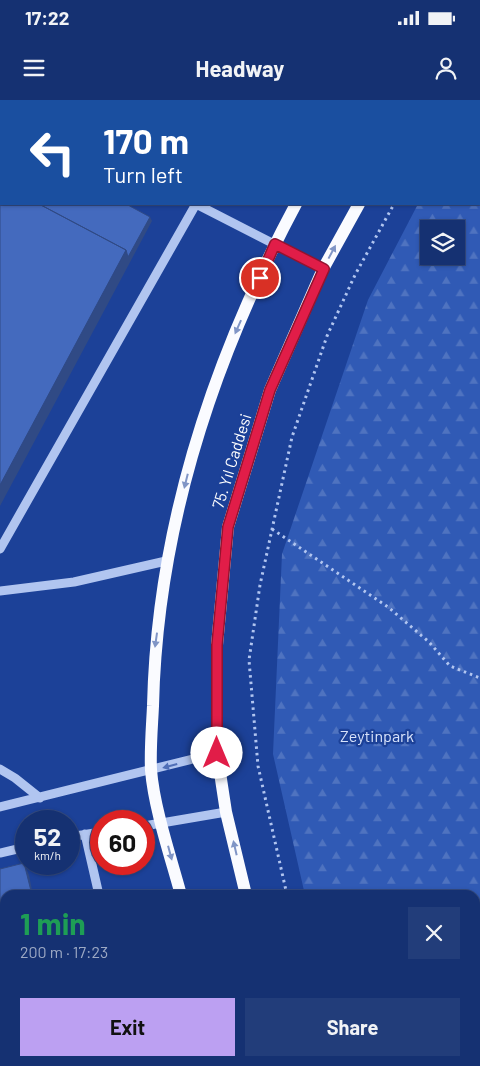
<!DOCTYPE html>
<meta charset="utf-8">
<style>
:root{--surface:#153172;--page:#223d7a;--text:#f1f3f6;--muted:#9da9c4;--line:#344c84;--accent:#bca0f2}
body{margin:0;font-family:Barlow,sans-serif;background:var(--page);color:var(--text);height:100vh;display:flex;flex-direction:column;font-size:19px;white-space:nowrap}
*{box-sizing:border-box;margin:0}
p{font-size:16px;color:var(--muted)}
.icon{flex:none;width:28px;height:28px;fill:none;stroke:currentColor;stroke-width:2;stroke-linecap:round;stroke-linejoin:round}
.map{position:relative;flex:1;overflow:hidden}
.details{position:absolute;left:0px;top:790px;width:480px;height:176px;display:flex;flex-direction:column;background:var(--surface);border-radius:15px 15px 0 0;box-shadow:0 1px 4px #0004,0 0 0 1px var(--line)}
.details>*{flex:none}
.top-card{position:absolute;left:0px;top:0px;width:480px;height:105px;box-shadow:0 1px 4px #0004,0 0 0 1px var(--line);background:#1a4fa0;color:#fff;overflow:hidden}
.fabs{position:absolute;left:420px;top:120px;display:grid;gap:10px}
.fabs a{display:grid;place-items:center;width:45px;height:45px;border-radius:0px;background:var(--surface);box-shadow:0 1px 4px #0004,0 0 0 1px var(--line);font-size:25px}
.speed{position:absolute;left:15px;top:710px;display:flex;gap:10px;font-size:25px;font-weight:700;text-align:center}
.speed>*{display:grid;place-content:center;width:65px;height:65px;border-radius:50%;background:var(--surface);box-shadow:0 1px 4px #0004,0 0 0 1px var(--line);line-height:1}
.speed small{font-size:12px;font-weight:400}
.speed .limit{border:8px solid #d22;background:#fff;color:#111}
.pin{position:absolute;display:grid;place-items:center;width:42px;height:42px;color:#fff;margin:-21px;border:2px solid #fff;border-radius:50%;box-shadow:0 1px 5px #0007}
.me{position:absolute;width:55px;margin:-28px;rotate:0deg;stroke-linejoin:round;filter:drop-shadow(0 0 4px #0008)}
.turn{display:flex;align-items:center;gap:18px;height:105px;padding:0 20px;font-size:22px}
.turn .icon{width:65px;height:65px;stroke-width:2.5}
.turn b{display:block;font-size:35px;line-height:42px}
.round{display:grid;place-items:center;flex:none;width:52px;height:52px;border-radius:0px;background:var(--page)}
.summary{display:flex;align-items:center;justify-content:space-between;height:85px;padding:0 20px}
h1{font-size:30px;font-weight:700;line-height:38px;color:#1e9e55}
.primary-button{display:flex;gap:10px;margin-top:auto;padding:10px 20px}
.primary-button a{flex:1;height:58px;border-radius:0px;background:var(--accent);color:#111;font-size:20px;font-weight:700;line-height:58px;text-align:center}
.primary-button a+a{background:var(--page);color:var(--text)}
.status{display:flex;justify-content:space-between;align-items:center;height:35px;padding:0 25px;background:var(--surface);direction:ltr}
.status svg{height:14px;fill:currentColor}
header{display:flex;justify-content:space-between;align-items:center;height:65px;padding:0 20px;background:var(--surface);font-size:22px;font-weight:700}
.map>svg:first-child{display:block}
.forest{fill:url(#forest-firs);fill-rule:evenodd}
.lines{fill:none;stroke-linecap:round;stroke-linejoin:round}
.path{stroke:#b1c5f0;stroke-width:3;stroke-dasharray:2.5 4;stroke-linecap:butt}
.minor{stroke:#b1c5f0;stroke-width:9}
.major{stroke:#fafbff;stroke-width:12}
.wall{fill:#3a5ba3}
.shaded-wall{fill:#304a85}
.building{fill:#446abe;stroke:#304a85}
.oneway{fill:#8095c6}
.oneway2{fill:#506fb7}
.route-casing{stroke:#92132f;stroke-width:12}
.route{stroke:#e11d48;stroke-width:9}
.labels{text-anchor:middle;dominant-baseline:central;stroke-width:4.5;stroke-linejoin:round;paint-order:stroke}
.street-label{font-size:16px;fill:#fff;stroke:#1c4198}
.park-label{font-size:16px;fill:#d8e3fb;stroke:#1c4198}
</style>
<div class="status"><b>17:22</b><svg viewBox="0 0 49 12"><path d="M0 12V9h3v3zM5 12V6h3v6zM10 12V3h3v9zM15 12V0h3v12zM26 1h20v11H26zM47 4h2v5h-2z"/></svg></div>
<header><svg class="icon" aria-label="menu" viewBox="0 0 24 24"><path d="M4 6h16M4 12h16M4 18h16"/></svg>Headway<svg class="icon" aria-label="person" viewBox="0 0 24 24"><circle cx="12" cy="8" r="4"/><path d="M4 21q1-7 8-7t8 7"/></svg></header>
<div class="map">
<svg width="480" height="966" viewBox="0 0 480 966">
<defs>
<pattern id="forest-firs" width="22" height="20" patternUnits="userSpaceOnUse" patternTransform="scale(1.25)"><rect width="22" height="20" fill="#305ab5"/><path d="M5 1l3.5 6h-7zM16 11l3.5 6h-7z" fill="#4f73c0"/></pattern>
</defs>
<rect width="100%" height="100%" fill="#1c4198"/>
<path class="forest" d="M473 0H480V966H342L341 961H475V795H305L273 654 282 454 368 200 418 104H479V1ZM429 129H456V156H429Z"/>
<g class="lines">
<path class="path" d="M451 1V0
M272 429 388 507 429 542 450 566 480 578
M287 795 258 666 249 560 260 485 292 337 327 236 355 175 394 104
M324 961 325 966"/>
<path class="minor" d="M250 1V0
M0 4 1 5
M196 104 323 169
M0 449 196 104
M0 491 74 482 166 461
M0 669 15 678 40 698
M0 707 217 653
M144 726 226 712
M85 734 99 795
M69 737 101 732
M0 753 26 747
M135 961 136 966
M204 966 224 962"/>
<path class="major" d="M351 1 352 0
M414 1 415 0
M181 795C171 758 154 708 151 670 150 649 152 627 153 606 157 430 213 259 296 104
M246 795 226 712 217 653V545L228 427 270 290 323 169 359 104
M224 961 225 966
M285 961 286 966"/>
</g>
<path class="wall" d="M29 0H216V1H31Z
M0 769 29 775 5 795V897L0 898Z
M5 961H119V964L111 966H0Z"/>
<path class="shaded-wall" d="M205 0H216V1H205Z
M150 117 152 121 0 406V385L126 150Z
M24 763 29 775 33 795H32Z"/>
<path class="building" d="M47 0H205V1H49Z
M0 37 1 38V83H0Z
M0 83H1V104H39L126 150 0 385Z
M39 104H126L150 117 128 157 126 150Z
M24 763 32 795H5V884L0 885V769Z
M5 903V961H76L56 966H0V905Z"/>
<defs><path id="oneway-solid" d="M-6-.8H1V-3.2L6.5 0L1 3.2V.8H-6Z" transform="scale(1.25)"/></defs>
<g class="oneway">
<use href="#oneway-solid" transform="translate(332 152) rotate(-62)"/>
<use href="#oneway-solid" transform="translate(238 227) rotate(114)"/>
<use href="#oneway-solid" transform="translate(186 381) rotate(104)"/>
<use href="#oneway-solid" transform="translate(156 540) rotate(98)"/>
<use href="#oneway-solid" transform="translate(235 748) rotate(-103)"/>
<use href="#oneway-solid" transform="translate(170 753) rotate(75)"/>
</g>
<use class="oneway2" href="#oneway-solid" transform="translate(170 666) rotate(165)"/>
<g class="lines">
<g class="route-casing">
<path id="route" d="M217 653V545L228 427 270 290 324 169 275 144 260 178"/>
</g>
<use href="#route" class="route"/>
</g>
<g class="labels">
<g class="street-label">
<text transform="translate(231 361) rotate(-73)">75. Yıl Caddesi</text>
</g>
<g class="park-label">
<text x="377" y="635">Zeytinpark</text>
</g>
</g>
</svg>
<div class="fabs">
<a><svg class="icon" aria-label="layers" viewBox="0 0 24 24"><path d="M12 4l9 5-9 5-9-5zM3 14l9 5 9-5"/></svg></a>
</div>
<div class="speed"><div>52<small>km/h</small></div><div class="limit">60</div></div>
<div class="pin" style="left:260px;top:178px;background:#d93025"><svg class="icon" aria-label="arrive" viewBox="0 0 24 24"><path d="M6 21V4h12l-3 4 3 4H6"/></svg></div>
<svg class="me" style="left:217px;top:653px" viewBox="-20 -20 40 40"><circle r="19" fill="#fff"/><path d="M0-13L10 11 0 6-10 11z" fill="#e11d48"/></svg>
<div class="top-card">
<div class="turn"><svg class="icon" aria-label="left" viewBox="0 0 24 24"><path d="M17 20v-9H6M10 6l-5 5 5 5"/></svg><div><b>170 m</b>Turn left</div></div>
</div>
<section class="details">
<div class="summary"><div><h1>1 min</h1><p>200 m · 17:23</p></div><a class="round"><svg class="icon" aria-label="close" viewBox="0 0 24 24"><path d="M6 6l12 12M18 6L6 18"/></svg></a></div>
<div class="primary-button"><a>Exit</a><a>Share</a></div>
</section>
</div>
